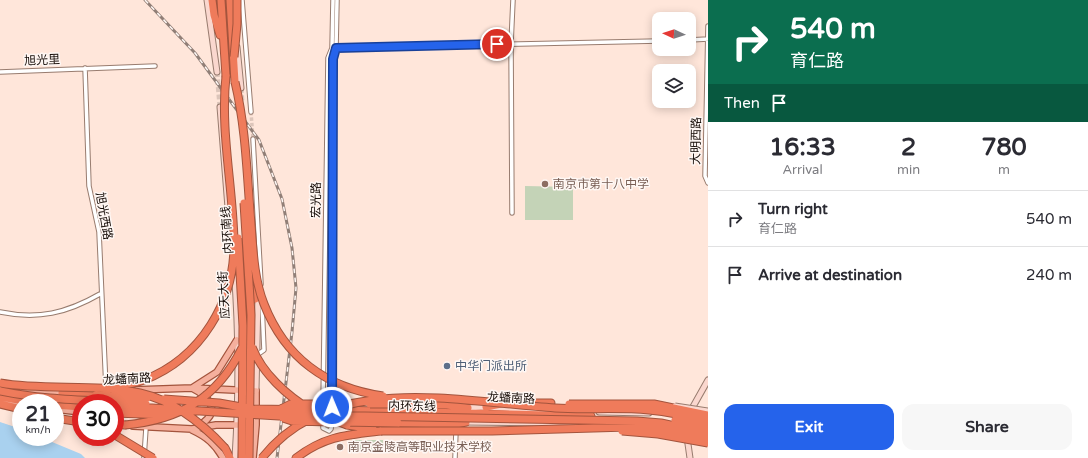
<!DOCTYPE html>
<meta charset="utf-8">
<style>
:root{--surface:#fff;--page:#f7f7f7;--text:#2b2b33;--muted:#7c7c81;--line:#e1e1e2;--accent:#2563eb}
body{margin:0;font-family:"Varela Round","Noto Sans SC",sans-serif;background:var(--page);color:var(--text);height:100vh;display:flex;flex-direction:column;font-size:15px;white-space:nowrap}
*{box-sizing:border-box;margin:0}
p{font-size:13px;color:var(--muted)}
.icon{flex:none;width:22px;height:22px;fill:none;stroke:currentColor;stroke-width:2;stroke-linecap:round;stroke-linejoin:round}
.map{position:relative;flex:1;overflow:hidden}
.side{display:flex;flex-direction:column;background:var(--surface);width:380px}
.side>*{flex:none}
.banner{background:#0b6e4f;color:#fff;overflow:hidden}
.needle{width:26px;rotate:273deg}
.controls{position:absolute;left:652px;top:12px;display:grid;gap:8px}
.controls a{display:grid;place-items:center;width:44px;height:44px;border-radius:8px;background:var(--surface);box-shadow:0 2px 10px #0003;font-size:20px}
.speed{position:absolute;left:12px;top:394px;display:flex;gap:8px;font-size:20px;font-weight:700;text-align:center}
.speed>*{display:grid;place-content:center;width:52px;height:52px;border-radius:50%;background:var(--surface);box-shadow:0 2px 10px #0003;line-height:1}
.speed small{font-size:10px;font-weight:400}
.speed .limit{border:6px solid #d22;background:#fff;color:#111}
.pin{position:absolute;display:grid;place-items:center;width:34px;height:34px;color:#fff;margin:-17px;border:2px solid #fff;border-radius:50%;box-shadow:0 1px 4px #0007}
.me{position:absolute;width:44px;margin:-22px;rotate:359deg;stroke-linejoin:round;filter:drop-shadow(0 0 3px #0008)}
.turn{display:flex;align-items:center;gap:14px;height:84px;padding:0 16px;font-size:18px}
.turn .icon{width:52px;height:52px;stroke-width:2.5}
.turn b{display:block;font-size:28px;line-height:34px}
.then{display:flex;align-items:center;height:38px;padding:0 16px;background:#0003;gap:8px;font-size:15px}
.eta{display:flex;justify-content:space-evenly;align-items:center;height:68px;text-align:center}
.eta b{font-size:24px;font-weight:700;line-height:28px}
.cta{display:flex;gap:8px;margin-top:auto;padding:8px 16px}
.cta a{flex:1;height:46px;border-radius:12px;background:var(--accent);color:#fff;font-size:16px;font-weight:700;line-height:46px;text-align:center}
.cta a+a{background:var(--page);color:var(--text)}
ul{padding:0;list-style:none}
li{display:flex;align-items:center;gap:12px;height:56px;padding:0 16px;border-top:1px solid var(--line)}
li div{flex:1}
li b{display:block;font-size:15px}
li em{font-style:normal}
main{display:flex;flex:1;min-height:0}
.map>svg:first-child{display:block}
.green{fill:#c4d3b7}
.water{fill:#a9d1ef}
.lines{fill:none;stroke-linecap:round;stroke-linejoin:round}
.street-tunnel{stroke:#dcc5ba;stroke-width:3.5;stroke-dasharray:3.5 2;stroke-linecap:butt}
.secondary-tunnel{stroke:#dcc5ba;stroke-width:5;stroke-dasharray:5 2.5;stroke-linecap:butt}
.street-casing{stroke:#987c6f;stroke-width:5.5}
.secondary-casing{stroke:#987c6f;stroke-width:7}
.primary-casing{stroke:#a3543d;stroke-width:8}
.highway-casing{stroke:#a3543d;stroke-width:9}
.street{stroke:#fff;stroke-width:3.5}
.secondary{stroke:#fad7ce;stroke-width:5}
.primary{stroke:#f5b09d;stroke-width:5.5}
.highway{stroke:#ef7b5b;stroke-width:7}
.rail-casing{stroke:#917f77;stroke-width:3}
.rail{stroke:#fef7f4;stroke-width:1.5;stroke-dasharray:4.5;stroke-linecap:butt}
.secondary-bridge-casing{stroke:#987c6f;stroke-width:7;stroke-linecap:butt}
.highway-bridge-casing{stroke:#a3543d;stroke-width:9;stroke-linecap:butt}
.secondary-bridge{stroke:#fad7ce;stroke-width:5}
.highway-bridge{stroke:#ef7b5b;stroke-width:7}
.route-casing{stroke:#184099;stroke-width:10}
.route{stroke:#2563eb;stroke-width:7}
.education-dot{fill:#8d6e63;stroke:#fef7f4;stroke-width:1.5}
.service-dot{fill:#5c6f8a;stroke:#fef7f4;stroke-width:1.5}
.labels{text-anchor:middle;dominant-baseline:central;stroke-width:3;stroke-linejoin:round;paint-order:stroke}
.street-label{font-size:12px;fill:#150b06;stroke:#fef7f4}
.education-label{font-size:12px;fill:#785e54;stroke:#fef7f4;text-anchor:start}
.service-label{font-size:12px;fill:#4e5e75;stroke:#fef7f4;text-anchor:start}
</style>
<main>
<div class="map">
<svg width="708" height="458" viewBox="0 0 708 458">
<rect width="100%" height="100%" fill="#ffe6da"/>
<path class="green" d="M525 186 573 187V220H525Z
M355 440H362V450L355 451Z
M364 440H383V450H364Z
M387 442H401V449L387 450Z"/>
<path class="water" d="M0 422 21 429V437H40L81 454 85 458H0Z"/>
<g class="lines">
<path class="street-tunnel" d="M251 112 253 139"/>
<path class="secondary-tunnel" d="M217 72 220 107
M241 88 242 102"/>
<g class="street-casing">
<path id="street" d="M242 0 251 112
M708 26 705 176 708 183
M689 40 708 39
M335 48 659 41
M85 68 89 186 99 232 106 388
M0 72 155 66
M253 139 261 284
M512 213 511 44 513 0
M0 312C38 320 67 313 100 294
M257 355 264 350 262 304
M332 402 333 59 336 48 337 0
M323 404 328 58 332 48 333 0
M323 422V428L329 431 331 429 332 421
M144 458 146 428
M455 458 456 431"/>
</g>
<g class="secondary-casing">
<path id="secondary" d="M207 0 217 72
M237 47 241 88
M220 107 230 233
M234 269C239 331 239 395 235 458
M256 391 258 296
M385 408H435
M465 408 486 407 549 411
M599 412 649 413
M690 412 708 380
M463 422 615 424
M687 437 690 458"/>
</g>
<g class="primary-casing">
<path id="primary" d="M0 387 29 391 65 393
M134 390 192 388 256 391V425L253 458
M0 400 21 405
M55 409 81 412
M133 426 192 429 216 425H246
M198 426C221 413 212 398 192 388L217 372 237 340
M192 430C207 437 215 444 223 458"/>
</g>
<g class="highway-casing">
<path id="highway" d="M212 0 214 15 220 35
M221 0 226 76
M230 0 235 82
M254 275 255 299
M62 393 96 395
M0 397 36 403
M533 403H551
M0 404 21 409
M402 404 447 405 468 408
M55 405 81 407
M486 407 501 404
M336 410 591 416
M55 418 81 422
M398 423 456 424 466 422
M115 424 125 425
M347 425 373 429
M225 448 230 458
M296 458C325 436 346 435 381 431"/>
</g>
<use href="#street" class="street"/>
<use href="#secondary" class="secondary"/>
<use href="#primary" class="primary"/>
<use href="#highway" class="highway"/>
<g class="rail-casing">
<path id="rail" d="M145 0 195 53 259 140 282 199 292 248 296 288 292 332 277 458"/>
</g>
<use href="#rail" class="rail"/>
<g class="secondary-bridge-casing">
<path id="secondary-bridge" d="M675 406 708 411"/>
</g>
<g class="highway-bridge-casing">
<path id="highway-bridge" d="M234 57 237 24V0
M235 82C246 128 247 176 251 224 253 250 254 279 264 304 285 358 327 388 383 396
M244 203 251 315 249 458
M238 238 243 326 242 458
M252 347C262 373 287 396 311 410
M0 383C45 391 96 383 140 393 175 401 202 423 225 448
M100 390C115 387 130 385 144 380 201 358 235 301 234 242 233 186 220 131 226 76
M0 391C48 401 97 400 146 404
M96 395 147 398
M164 399 219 403 247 408
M370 404H402
M569 404H654L708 415
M115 408H152L279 416H365L637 421 661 423 708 433
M246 409 324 410
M281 409 291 404H340
M115 413 167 415
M325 417 347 425
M283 418 292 421 332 422
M675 420 707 426
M342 422 398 423
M125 425C180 420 217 398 242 348
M381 431H492L628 427 650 428 708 439
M622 431 658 434 708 443
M115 435 153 458
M262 458C331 370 459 402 555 408 586 410 618 407 649 410 669 412 688 416 708 421"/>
</g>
<use href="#secondary-bridge" class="secondary-bridge"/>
<use href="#highway-bridge" class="highway-bridge"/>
</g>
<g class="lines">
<g class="route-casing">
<path id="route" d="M332 407 333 59 336 48 497 44"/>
</g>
<use href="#route" class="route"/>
</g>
<g class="education-dot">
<circle cx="545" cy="184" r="4"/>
<circle cx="340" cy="447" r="4"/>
</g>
<circle class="service-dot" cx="447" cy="366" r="4"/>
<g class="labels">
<g class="street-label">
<text transform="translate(42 60) rotate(-2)">旭光里</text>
<text transform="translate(696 141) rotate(-89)">大明西路</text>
<text transform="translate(316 200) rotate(-89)">宏光路</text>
<text transform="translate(104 216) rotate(80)">旭光西路</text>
<text transform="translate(227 230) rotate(-94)">内环南线</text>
<text transform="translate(224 295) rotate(-93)">应天大街</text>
<text transform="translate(127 379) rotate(-3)">龙蟠南路</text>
<text transform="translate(511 398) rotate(3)">龙蟠南路</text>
<text transform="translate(412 406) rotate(1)">内环东线</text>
</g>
<g class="education-label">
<text x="553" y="184">南京市第十八中学</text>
<text x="348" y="447">南京金陵高等职业技术学校</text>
</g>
<g class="service-label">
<text x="455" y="366">中华门派出所</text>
</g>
</g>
</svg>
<div class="controls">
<a><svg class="needle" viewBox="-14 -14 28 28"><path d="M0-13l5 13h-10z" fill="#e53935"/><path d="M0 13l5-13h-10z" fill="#7c7c81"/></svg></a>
<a><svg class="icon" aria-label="layers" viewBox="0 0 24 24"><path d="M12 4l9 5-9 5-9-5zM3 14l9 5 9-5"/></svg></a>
</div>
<div class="speed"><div>21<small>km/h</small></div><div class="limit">30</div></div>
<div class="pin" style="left:497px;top:44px;background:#d93025"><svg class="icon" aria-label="arrive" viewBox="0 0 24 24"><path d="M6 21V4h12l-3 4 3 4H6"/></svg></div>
<svg class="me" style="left:332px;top:407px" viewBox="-20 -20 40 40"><circle r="17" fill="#2563eb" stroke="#fff" stroke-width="3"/><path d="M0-11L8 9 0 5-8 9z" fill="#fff"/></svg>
</div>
<section class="side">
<div class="banner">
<div class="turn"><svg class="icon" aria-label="right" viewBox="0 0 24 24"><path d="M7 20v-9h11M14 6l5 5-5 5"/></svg><div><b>540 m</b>育仁路</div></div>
<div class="then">Then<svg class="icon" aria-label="arrive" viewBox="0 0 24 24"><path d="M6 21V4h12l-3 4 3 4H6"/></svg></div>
</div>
<div class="eta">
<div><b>16:33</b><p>Arrival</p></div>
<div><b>2</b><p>min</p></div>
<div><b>780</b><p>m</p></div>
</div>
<ul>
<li><svg class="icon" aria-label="right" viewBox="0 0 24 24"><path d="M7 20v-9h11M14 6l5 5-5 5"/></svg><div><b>Turn right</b><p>育仁路</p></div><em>540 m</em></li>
<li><svg class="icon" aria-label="arrive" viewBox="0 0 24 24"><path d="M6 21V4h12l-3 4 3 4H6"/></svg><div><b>Arrive at destination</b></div><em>240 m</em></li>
</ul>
<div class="cta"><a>Exit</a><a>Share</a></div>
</section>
</main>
